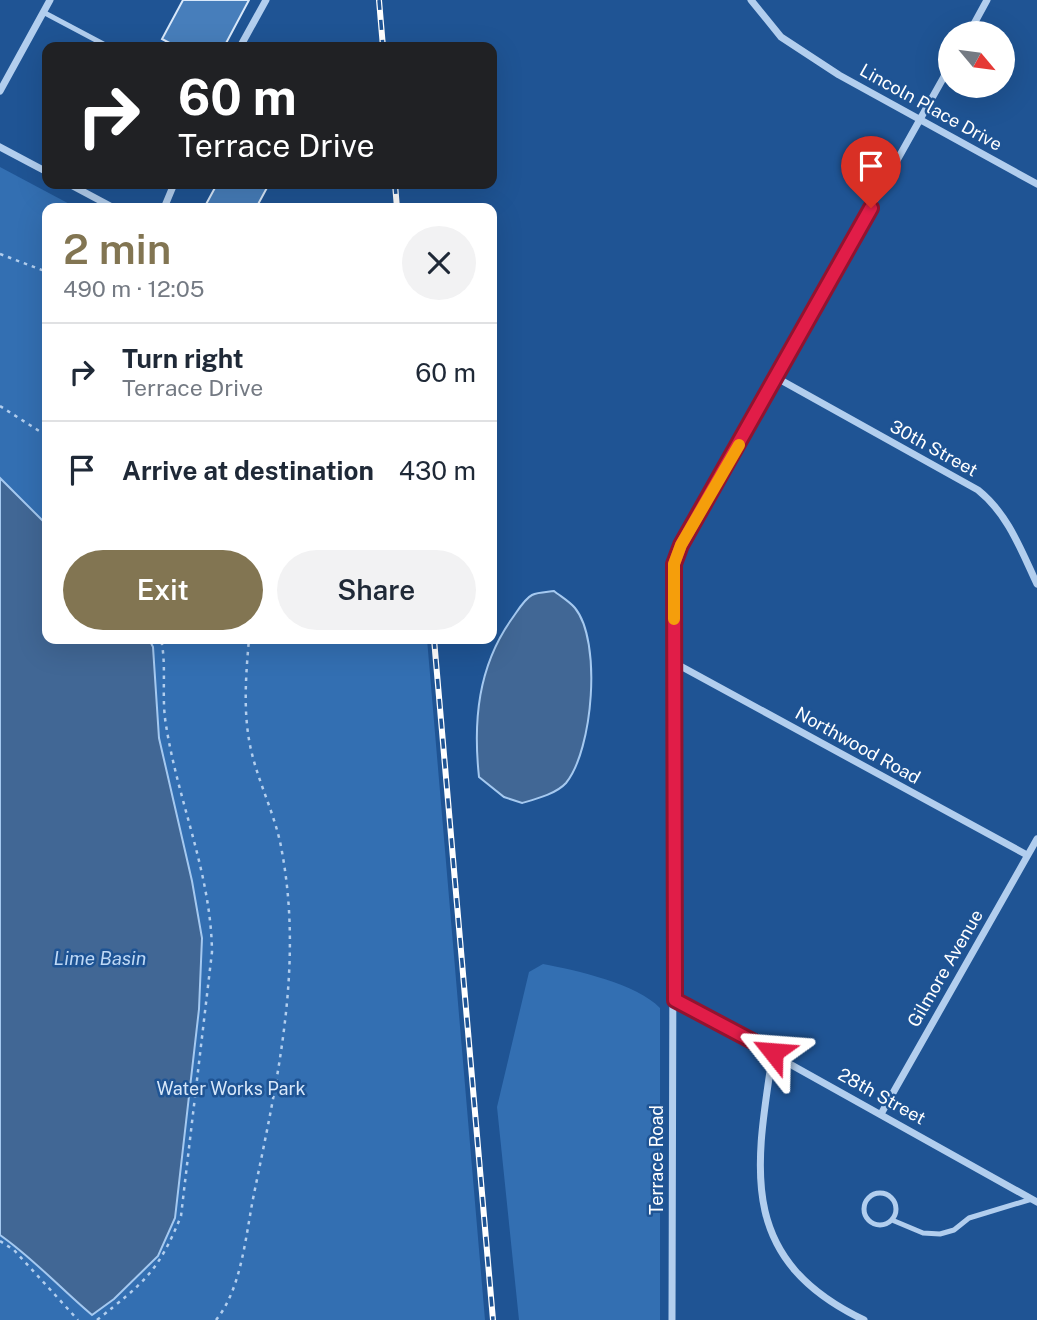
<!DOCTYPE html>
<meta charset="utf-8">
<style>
:root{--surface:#fff;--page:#f2f2f3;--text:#1f2937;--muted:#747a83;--line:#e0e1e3;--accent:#827552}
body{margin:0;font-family:"Public Sans",sans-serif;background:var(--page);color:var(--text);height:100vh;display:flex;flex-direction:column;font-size:26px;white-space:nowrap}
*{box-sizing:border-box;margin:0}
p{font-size:23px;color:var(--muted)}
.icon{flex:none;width:38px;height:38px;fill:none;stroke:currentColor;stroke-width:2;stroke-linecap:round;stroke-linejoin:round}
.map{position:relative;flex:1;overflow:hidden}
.sheet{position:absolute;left:42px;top:203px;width:455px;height:441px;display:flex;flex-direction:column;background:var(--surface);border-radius:14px;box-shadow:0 7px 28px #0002}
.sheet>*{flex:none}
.hud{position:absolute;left:42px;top:42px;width:455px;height:147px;border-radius:14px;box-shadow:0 7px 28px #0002;background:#202124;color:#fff;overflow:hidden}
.needle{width:46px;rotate:119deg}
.fabs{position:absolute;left:938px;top:21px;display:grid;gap:14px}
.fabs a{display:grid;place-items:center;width:77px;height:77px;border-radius:50%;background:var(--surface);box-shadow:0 7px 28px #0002;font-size:35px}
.pin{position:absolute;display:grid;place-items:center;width:60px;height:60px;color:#fff;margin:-72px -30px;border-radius:50% 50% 50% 0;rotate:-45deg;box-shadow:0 0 7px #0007}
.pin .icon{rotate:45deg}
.me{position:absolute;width:77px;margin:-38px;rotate:298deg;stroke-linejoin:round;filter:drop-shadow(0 0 5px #0008)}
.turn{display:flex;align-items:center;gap:24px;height:147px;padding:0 21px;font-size:32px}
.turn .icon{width:91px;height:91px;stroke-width:2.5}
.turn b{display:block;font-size:49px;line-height:60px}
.round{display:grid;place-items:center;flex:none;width:74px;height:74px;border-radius:37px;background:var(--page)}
.headline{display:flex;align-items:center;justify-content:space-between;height:119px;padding:0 21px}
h1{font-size:42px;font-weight:600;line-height:52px;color:var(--accent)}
.button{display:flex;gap:14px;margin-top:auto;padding:14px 21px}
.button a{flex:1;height:80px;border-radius:42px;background:var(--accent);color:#fff;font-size:28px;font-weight:600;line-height:80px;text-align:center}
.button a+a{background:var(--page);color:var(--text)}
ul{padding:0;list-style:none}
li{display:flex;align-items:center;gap:21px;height:98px;padding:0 21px;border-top:2px solid var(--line)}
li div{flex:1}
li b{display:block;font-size:26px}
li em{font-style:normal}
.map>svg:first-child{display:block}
.green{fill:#336fb2}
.water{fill:#416795;stroke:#a5c9f0;stroke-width:2}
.building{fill:#477ebb;stroke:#d8e8fa;stroke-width:2}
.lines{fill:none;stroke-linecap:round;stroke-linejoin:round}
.path{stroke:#b2ceee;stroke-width:2.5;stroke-dasharray:3.5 5;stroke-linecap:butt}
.lane{stroke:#b2ceee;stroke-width:5}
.street{stroke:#b2ceee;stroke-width:7}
.rail-casing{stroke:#fff;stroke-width:6}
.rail{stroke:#1f5494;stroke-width:3.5;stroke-dasharray:10;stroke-linecap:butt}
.route-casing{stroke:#92132f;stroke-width:18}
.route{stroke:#e11d48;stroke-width:12}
.slow{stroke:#f59e0b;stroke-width:12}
.labels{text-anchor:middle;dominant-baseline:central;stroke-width:5;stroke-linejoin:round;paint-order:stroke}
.street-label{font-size:18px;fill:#fff;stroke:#1f5494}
.park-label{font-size:18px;fill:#d8e8fa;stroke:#1f5494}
.water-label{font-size:19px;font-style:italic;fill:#bed8f5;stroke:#1f5494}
</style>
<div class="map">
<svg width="1037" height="1320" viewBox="0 0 1037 1320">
<rect width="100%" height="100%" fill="#1f5494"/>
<path class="green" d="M0 167 77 208H47V639H427L485 1320H0Z
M543 964C576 970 637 984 660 1008V1320H519L497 1107 529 972Z"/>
<path class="water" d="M0 478 47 525V639H149L153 647 159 738 192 881 202 938 199 1009 175 1218 158 1256 114 1299 92 1315C61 1289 33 1258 0 1235Z
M554 591C560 596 569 601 575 608 602 641 593 750 566 783 556 794 536 799 522 803L504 797 479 777C473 721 478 667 511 620 517 612 524 599 532 595 538 592 548 592 554 591Z"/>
<path class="building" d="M183 0H249L224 47H177L162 39Z
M217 184H269L256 208H204Z"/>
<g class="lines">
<path class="path" d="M0 254 47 272
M0 406 47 436
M0 1241 14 1250 78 1320
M97 1320C143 1283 158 1273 181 1216L212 952C211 873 178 802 166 725 161 696 167 667 161 639
M216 1320C243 1287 246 1230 255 1189 278 1077 303 966 282 852 276 815 257 781 250 745 243 711 246 673 249 639"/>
<path class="lane" d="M43 12 109 47
M864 1209a16 16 0 1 1 32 0a16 16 0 1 1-32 0Z
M892 1220 923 1233 940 1234 954 1230 969 1218 1032 1199"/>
<path class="street" d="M751 0 781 37 839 75 1037 184
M969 33 987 0
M240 47 266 0
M0 91 50 0
M0 147 47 172
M69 184 114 208
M164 208 174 184
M777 378 978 490C1008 514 1021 550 1037 584
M673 662 1027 855
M675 1000 1037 1202
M773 1052C755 1169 737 1259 864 1320
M881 1114 1037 839
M672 1320 674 564 681 545 950 66"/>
<g class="rail-casing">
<path id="rail" d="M379 0 383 47
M395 184 397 208
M434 639 493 1320"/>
</g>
<use href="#rail" class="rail"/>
</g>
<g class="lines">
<g class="route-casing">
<path id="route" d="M773 1052 675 1000 674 564 681 545 871 208"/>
</g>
<use href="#route" class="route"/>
<path class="slow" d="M674 619V564L681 545 739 445"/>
</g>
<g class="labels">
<g class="street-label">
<text transform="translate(931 107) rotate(29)">Lincoln Place Drive</text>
<text transform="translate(934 448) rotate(29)">30th Street</text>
<text transform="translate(858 745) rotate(29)">Northwood Road</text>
<text transform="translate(945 968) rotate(-60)">Gilmore Avenue</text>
<text transform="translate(882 1096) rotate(29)">28th Street</text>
<text transform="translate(656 1160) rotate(-90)">Terrace Road</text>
</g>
<g class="park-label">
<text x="231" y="1088">Water Works Park</text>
</g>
<g class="water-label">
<text x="100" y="958">Lime Basin</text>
</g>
</g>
</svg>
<div class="fabs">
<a><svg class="needle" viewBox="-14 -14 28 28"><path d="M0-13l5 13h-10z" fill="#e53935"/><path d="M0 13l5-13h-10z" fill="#747a83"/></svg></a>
</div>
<div class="pin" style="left:871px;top:208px;background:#d93025"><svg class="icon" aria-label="arrive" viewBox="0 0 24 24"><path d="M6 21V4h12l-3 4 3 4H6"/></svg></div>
<svg class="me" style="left:773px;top:1052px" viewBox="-20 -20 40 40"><path d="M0-17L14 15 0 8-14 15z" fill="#e11d48" stroke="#fff" stroke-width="4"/></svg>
<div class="hud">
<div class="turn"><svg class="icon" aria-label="right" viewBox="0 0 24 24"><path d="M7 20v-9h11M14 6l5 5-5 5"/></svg><div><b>60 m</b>Terrace Drive</div></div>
</div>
<section class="sheet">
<div class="headline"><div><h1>2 min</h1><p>490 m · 12:05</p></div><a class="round"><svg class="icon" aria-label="close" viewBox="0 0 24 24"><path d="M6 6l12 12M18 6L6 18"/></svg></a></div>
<ul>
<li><svg class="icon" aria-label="right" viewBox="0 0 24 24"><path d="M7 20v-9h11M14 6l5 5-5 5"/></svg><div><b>Turn right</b><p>Terrace Drive</p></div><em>60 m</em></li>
<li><svg class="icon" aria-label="arrive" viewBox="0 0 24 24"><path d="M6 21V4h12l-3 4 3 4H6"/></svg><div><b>Arrive at destination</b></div><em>430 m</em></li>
</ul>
<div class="button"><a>Exit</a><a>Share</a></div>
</section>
</div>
